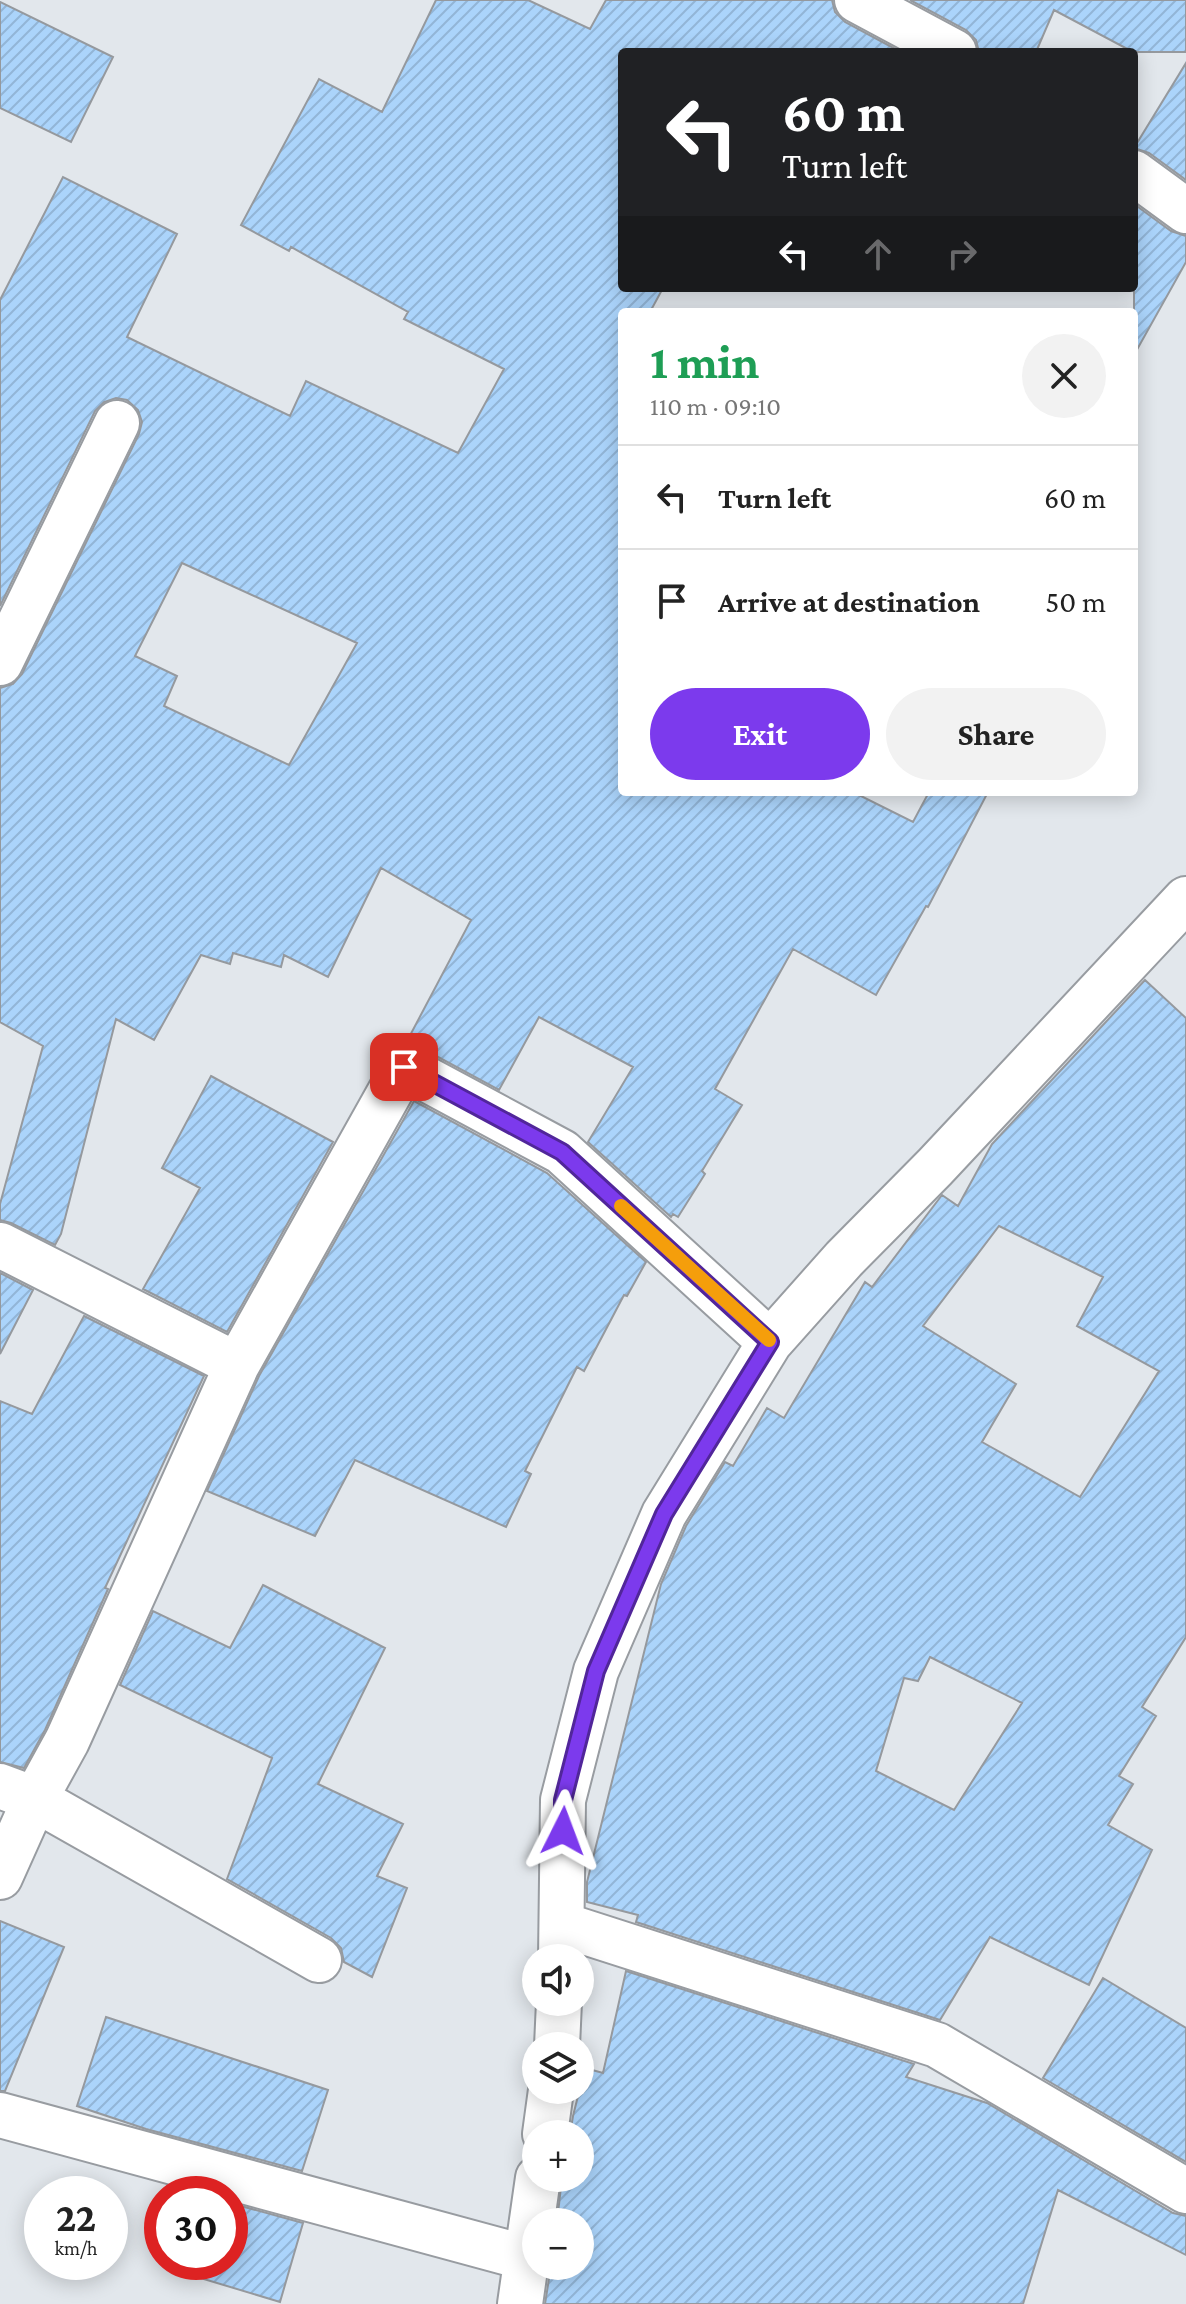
<!DOCTYPE html>
<meta charset="utf-8">
<style>
:root{--surface:#fff;--page:#f2f2f2;--text:#222;--muted:#767676;--line:#e0e0e0;--accent:#7c3aed}
body{margin:0;font-family:"Crimson Pro",serif;background:var(--page);color:var(--text);height:100vh;display:flex;flex-direction:column;font-size:30px;white-space:nowrap}
*{box-sizing:border-box;margin:0}
p{font-size:26px;color:var(--muted)}
.icon{flex:none;width:44px;height:44px;fill:none;stroke:currentColor;stroke-width:2;stroke-linecap:round;stroke-linejoin:round}
.map{position:relative;flex:1;overflow:hidden}
.side{position:absolute;left:618px;top:308px;width:520px;height:488px;display:flex;flex-direction:column;background:var(--surface);border-radius:8px;box-shadow:0 4px 20px #0003}
.side>*{flex:none}
.banner{position:absolute;left:618px;top:48px;width:520px;height:244px;border-radius:8px;box-shadow:0 4px 20px #0003;background:#202124;color:#fff;overflow:hidden}
.tools{position:absolute;left:522px;top:1944px;display:grid;gap:16px}
.tools a{display:grid;place-items:center;width:72px;height:72px;border-radius:50%;background:var(--surface);box-shadow:0 4px 20px #0003;font-size:40px}
.speed{position:absolute;left:24px;top:2176px;display:flex;gap:16px;font-size:40px;font-weight:700;text-align:center}
.speed>*{display:grid;place-content:center;width:104px;height:104px;border-radius:50%;background:var(--surface);box-shadow:0 4px 20px #0003;line-height:1}
.speed small{font-size:20px;font-weight:400}
.speed .limit{border:12px solid #d22;background:#fff;color:#111}
.pin{position:absolute;display:grid;place-items:center;width:68px;height:68px;color:#fff;margin:-34px;border-radius:16px;box-shadow:0 4px 12px #0006}
.me{position:absolute;width:88px;margin:-44px;rotate:3deg;stroke-linejoin:round;filter:drop-shadow(0 0 6px #0008)}
.turn{display:flex;align-items:center;gap:28px;height:168px;padding:0 32px;font-size:36px}
.turn .icon{width:104px;height:104px;stroke-width:2.5}
.turn b{display:block;font-size:56px;line-height:68px}
.lanes{display:flex;align-items:center;height:76px;padding:0 32px;background:#0003;justify-content:center;gap:40px;direction:ltr}
.lanes .off{opacity:.35}
.round{display:grid;place-items:center;flex:none;width:84px;height:84px;border-radius:42px;background:var(--page)}
.headline{display:flex;align-items:center;justify-content:space-between;height:136px;padding:0 32px}
h1{font-size:48px;font-weight:700;line-height:60px;color:#1e9e55}
.button{display:flex;gap:16px;margin-top:auto;padding:16px 32px}
.button a{flex:1;height:92px;border-radius:48px;background:var(--accent);color:#fff;font-size:32px;font-weight:700;line-height:92px;text-align:center}
.button a+a{background:var(--page);color:var(--text)}
ul{padding:0;list-style:none}
li{display:flex;align-items:center;gap:24px;height:104px;padding:0 32px;border-top:2px solid var(--line)}
li div{flex:1}
li b{display:block;font-size:30px}
li em{font-style:normal}
.map>svg:first-child{display:block}
.building{fill:url(#building-hatch);stroke:#95999e;stroke-width:2;fill-rule:evenodd}
.lines{fill:none;stroke-linecap:round;stroke-linejoin:round}
.minor-casing{stroke:#989ca1;stroke-width:48}
.minor{stroke:#fff;stroke-width:44}
.route-casing{stroke:#51269a;stroke-width:20}
.route{stroke:#7c3aed;stroke-width:14}
.slow{stroke:#f59e0b;stroke-width:14}
</style>
<div class="map">
<svg width="1186" height="2304" viewBox="0 0 1186 2304">
<defs>
<pattern id="building-hatch" width="6" height="6" patternUnits="userSpaceOnUse" patternTransform="scale(2)"><rect width="6" height="6" fill="#abd4fb"/><path d="M-1 1l2-2M0 6l6-6M5 7l2-2" fill="none" stroke="#92b5d7"/></pattern>
</defs>
<rect width="100%" height="100%" fill="#e2e7ec"/>
<path class="building" d="M436 0H528L590 29 606 0H832L835 12 845 22 901 52H622V288H663L650 312H622V792H853L913 822 929 792H988L928 907 926 906 876 995 793 949 715 1089 742 1105 702 1171 705 1174 678 1217 673 1214 671 1217 588 1142 633 1067 539 1017 499 1090 416 1045 406 1043 471 920 381 868 328 977 284 955 281 967 233 953 230 964 201 955 154 1040 116 1019 61 1234 55 1245 11 1223 0 1220V1204L43 1046 0 1022V688L13 684 22 674 139 434 142 422 138 410 127 400 116 398 104 402 95 411 0 606V300L63 177 177 234 127 337 290 416 306 381 458 453 504 369 404 319 408 312 291 247 289 251 241 225 319 79 382 112ZM182 563 357 643 289 765 164 706 177 676 135 656Z
M910 0H1186V52H1133L1054 10 1036 52H979L976 40 966 30Z
M0 2 113 57 71 142 0 108Z
M1186 63V180L1149 153 1134 148Z
M1134 204 1171 231 1186 236V262L1134 355Z
M1145 980 1186 1018V1637L1142 1707 1156 1716 1119 1776 1133 1784 1108 1825 1152 1850 1089 1985 990 1937 940 2020 636 1922 638 1915 587 1902V1882L661 1584 686 1526 725 1462 733 1466 767 1408 784 1418 865 1282 872 1287 942 1195 958 1206 992 1144ZM999 1226 1103 1277 1077 1326 1159 1371 1080 1497 982 1442 1016 1384 923 1326ZM930 1657 1022 1703 954 1810 876 1771 904 1678 918 1681Z
M211 1076 333 1142 227 1332 143 1289 200 1188 162 1168Z
M414 1101 547 1173 646 1262 627 1296 624 1295 584 1371 577 1367 525 1471 531 1474 506 1527 355 1460 315 1536 207 1491 259 1376Z
M0 1273 33 1290 0 1354Z
M84 1316 204 1376 105 1588 108 1589 45 1730 24 1768 0 1762V1401L32 1414Z
M263 1585 385 1648 318 1784 403 1824 377 1876 407 1888 372 1977 344 1962 341 1948 331 1938 227 1879 272 1758 120 1685 153 1611 230 1648Z
M0 1921 64 1947 5 2091H0Z
M626 1971 914 2064 906 2077 987 2103 1173 2213 1186 2216V2255L1058 2190 1023 2304H545L551 2266H580V2222H557L562 2178H580V2134H570L573 2116 585 2068 603 2073Z
M1103 1978 1186 2028V2162L1043 2078Z
M106 2017 328 2090 302 2171 146 2129 77 2106Z
M230 2203 303 2223 280 2302 164 2267 165 2262H230Z"/>
<g class="lines">
<g class="minor-casing">
<path id="minor" d="M857 0 954 52
M1134 173 1186 211
M0 663 117 423
M0 1245 237 1365
M0 1786 35 1799 319 1960
M0 1877 35 1799 67 1741 237 1365 404 1067 562 1152 770 1342
M563 1925 937 2045 1186 2191
M561 1958 563 1800 596 1671 664 1514 770 1342 844 1259 935 1167 1186 899
M557 2046 559 2002
M0 2115 527 2258
M545 2134 551 2090
M520 2304 538 2178"/>
</g>
<use href="#minor" class="minor"/>
</g>
<g class="lines">
<g class="route-casing">
<path id="route" d="M404 1067 562 1152 770 1342 664 1514 596 1671 563 1800V1831"/>
</g>
<use href="#route" class="route"/>
<path class="slow" d="M621 1206 769 1340"/>
</g>
</svg>
<div class="tools">
<a><svg class="icon" aria-label="sound" viewBox="0 0 24 24"><path d="M4 9h4l5-4v14l-5-4H4zM17 9q2 3 0 6"/></svg></a>
<a><svg class="icon" aria-label="layers" viewBox="0 0 24 24"><path d="M12 4l9 5-9 5-9-5zM3 14l9 5 9-5"/></svg></a>
<a>+</a>
<a>−</a>
</div>
<div class="speed"><div>22<small>km/h</small></div><div class="limit">30</div></div>
<div class="pin" style="left:404px;top:1067px;background:#d93025"><svg class="icon" aria-label="arrive" viewBox="0 0 24 24"><path d="M6 21V4h12l-3 4 3 4H6"/></svg></div>
<svg class="me" style="left:563px;top:1831px" viewBox="-20 -20 40 40"><path d="M0-17L14 15 0 8-14 15z" fill="#7c3aed" stroke="#fff" stroke-width="4"/></svg>
<div class="banner">
<div class="turn"><svg class="icon" aria-label="left" viewBox="0 0 24 24"><path d="M17 20v-9H6M10 6l-5 5 5 5"/></svg><div><b>60 m</b>Turn left</div></div>
<div class="lanes"><svg class="icon" aria-label="left" viewBox="0 0 24 24"><path d="M17 20v-9H6M10 6l-5 5 5 5"/></svg><svg class="icon off" aria-label="ahead" viewBox="0 0 24 24"><path d="M12 20V5M6 11l6-6 6 6"/></svg><svg class="icon off" aria-label="right" viewBox="0 0 24 24"><path d="M7 20v-9h11M14 6l5 5-5 5"/></svg></div>
</div>
<section class="side">
<div class="headline"><div><h1>1 min</h1><p>110 m · 09:10</p></div><a class="round"><svg class="icon" aria-label="close" viewBox="0 0 24 24"><path d="M6 6l12 12M18 6L6 18"/></svg></a></div>
<ul>
<li><svg class="icon" aria-label="left" viewBox="0 0 24 24"><path d="M17 20v-9H6M10 6l-5 5 5 5"/></svg><div><b>Turn left</b></div><em>60 m</em></li>
<li><svg class="icon" aria-label="arrive" viewBox="0 0 24 24"><path d="M6 21V4h12l-3 4 3 4H6"/></svg><div><b>Arrive at destination</b></div><em>50 m</em></li>
</ul>
<div class="button"><a>Exit</a><a>Share</a></div>
</section>
</div>
